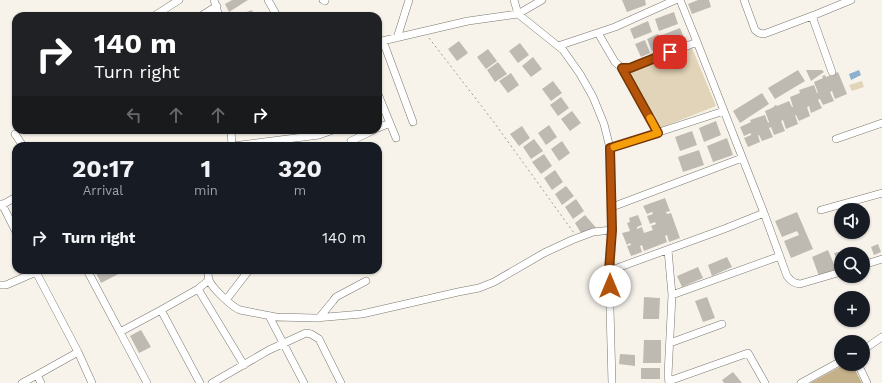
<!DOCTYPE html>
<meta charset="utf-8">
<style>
:root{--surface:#171b24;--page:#20242c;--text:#f1f3f6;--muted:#9ea1a6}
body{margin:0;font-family:"Work Sans",sans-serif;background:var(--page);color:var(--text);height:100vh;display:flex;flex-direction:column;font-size:15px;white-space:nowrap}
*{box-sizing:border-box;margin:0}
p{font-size:13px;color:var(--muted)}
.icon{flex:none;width:22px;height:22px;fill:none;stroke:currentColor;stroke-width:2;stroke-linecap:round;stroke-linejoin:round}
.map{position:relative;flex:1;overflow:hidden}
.details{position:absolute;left:12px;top:142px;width:370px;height:132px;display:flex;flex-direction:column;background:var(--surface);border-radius:12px;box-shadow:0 1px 3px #0004}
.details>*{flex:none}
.guide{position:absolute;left:12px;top:12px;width:370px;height:122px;border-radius:12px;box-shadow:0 1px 3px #0004;background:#202124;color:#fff;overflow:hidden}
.tools{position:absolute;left:834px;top:203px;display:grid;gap:8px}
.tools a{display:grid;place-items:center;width:36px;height:36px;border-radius:50%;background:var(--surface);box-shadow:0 1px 3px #0004;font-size:20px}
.pin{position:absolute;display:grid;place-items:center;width:34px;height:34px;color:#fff;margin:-17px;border-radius:8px;box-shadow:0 2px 6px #0006}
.me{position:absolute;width:44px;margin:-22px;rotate:0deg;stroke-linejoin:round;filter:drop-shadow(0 0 3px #0008)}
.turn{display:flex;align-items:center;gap:14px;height:84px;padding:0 16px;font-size:18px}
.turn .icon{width:52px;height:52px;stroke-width:2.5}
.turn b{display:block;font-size:28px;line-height:34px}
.lanes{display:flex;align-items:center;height:38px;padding:0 16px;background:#0003;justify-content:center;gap:20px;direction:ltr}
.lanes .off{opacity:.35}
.eta{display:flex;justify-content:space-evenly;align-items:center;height:68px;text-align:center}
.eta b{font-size:24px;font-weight:700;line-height:28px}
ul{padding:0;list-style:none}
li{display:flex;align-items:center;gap:12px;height:56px;padding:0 16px}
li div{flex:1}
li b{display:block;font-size:15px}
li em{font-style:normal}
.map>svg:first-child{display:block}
.green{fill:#e2d4b8}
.forest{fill:#c4b189}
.water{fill:#8cb0ce}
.building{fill:#bebab2}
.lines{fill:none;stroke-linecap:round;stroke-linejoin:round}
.minor-casing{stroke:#7a776f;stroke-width:8}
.path{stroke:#9f9c96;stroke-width:1;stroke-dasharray:2 3;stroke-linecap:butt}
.minor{stroke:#fff;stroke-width:7}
.route-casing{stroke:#753606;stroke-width:10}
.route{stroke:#b45309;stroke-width:7}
.slow{stroke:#f59e0b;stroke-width:7}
</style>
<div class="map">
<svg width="882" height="383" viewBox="0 0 882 383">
<rect width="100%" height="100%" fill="#f7f3eb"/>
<path class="green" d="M692 48 716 106 658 129 628 72Z
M862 81 864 87 852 91 849 85Z"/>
<path class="forest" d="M845 364H852L862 383H810Z"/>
<path class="water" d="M859 70 861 75 851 80 849 74Z"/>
<path class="building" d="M232 0H248L229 12 225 4Z
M622 0H645L646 5 627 12Z
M698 0H709L711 7 692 14 688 4Z
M252 10 254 16H236Z
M674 12 678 24 659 31 655 19Z
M648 21 652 32 634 39 630 29Z
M680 28 685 40 667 47 662 35Z
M658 34 663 46 652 51 647 39Z
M645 40 650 53 641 57 635 44Z
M459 41 468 53 457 61 448 49Z
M520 43 529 55 518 63 509 51Z
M488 49 497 61 486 69 477 57Z
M533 57 542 69 531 77 522 66Z
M498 62 507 74 495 82 487 70Z
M798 70 805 81 775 99 768 88Z
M806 70H822L824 72 811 81Z
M838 72 847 94 835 99 832 91 830 92 834 101 823 105 820 99 818 100 822 108 811 113 809 106 807 107 810 116 799 121 796 115H795L798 124 786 129 783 120 781 121 785 131 774 135 771 127 769 128 773 137 762 141 759 135H758L760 142 748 147 744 138 751 135V133L744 136 740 127 751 122 750 120 765 115 768 123 769 122 765 111 774 107V106L776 105 777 106 789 101 792 107H793L790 97 800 93 799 90 814 85 817 93H818L814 82 823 78 822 76 825 75 826 77Z
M511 73 519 85 508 93 499 81Z
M553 81 562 93 551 101 542 89Z
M762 93 769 104 740 123 733 111Z
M561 97 569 108 558 116 550 105Z
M572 111 581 123 570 131 561 119Z
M716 121 721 135 704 142 699 128Z
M549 125 557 137 546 145 538 133Z
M522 126 530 138 519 146 510 134Z
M692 131 697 145 680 151 675 137Z
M727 138 733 155 713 162 707 146Z
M534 139 543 151 531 159 523 147Z
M562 141 570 153 559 161 551 149Z
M699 150 704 165 683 172 678 157Z
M544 154 552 166 541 174 532 162Z
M555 170 563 182 552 190 544 178Z
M566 186 574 196 562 205 555 194Z
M665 198 670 211 666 212 667 214 671 213 680 238 669 242 667 235 665 236 667 242 644 251 642 245 640 246 642 252 631 256 627 246 631 245 630 243 627 245 622 233 630 231 627 223 630 222 629 218 638 215 642 225 637 227V229L642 227 644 233 653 230 651 226 656 224 655 222 650 224 647 216 653 214 652 212 647 214 643 206Z
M576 199 584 211 573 219 565 207Z
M797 212 813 249 791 258 784 241 799 235 797 231 782 237 775 221Z
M585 215 598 230 581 233 575 223Z
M878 244 881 252 874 255 871 247Z
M828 250 836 269 819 276 812 257Z
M855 250 856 254H845Z
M862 250 863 252 864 251 866 257 863 259V254H860L859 251Z
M838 252H841V263H838L834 253Z
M727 257 732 267 712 276 708 265Z
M698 267 703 278 682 287 677 276Z
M102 270H126L101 283 96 273Z
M644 297 660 298 659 319H643Z
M707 297 715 318 703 322 695 301Z
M141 330 151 347 139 353 130 336Z
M644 340H661V363H643Z
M620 354 635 355V366L619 364Z
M641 368H660V379H641Z
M733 372 742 383H724L722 380Z"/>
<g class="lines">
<g class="minor-casing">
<path id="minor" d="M214 0 219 16
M268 0 277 16
M323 0 325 1
M514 0 518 14 542 0
M680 0 697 42 764 213 787 276C791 281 793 283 800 284L841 272
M744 0 755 30 759 33 764 34 817 14 851 0
M154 16 179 0
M201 16 217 6
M812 16 832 72
M598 33 615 62 622 68H630L697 42
M397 38 409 0
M383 41 413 122
M378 42 468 21 518 14 563 50 580 74 593 97 604 124 610 148 612 230 609 271 612 383
M558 46 615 27 675 0
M622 68 658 133
M378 94 396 138
M378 128 390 123
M231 130 232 146
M15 134 23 146
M836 139 882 123
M351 141 374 130
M233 146 319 135 333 130
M610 148 724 111
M2 204 16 232
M0 206 16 197
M612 207 742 158
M821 210 882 193
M668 250 672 295 668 375 669 383
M863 265 882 259
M35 270 78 352 92 383
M87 270 120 332
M208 270C208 273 208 277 209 280 212 288 232 307 240 310L276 317 315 318 362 314 458 292 479 288 494 282 544 253 572 240 593 232 612 230
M609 271 724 229 764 213
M209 280 198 289 244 365
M0 285H6L36 272
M672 295 780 256
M226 300 249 270
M161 310 200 383
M269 316 304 383
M319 318 333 301 336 297 366 281
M670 343 722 324
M863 350 882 337
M858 364 867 383
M37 375 78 352
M669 381 748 353 765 383
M22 383 37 375 41 383
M147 383 120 332 161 310 198 289
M212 383 269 350 306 333 311 334 319 339 341 383
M801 383 841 361"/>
</g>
<path class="path" d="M429 38 493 121 574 233"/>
<use href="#minor" class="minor"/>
</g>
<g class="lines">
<g class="route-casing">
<path id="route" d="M610 286 609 271 612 230 610 148 658 133 622 68H630L670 52"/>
</g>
<use href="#route" class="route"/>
<path class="slow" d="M614 147 658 133 650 118"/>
</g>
</svg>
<div class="tools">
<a><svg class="icon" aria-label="sound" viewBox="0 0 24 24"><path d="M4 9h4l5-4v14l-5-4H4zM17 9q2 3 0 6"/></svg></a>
<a><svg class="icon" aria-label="search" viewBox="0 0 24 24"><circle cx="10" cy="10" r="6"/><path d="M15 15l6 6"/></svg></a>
<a>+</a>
<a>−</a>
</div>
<div class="pin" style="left:670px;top:52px;background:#d93025"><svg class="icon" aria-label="arrive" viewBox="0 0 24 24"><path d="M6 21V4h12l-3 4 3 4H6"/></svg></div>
<svg class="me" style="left:610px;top:286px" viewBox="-20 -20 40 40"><circle r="19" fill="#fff"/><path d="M0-13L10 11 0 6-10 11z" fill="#b45309"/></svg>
<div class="guide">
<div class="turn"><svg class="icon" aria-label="right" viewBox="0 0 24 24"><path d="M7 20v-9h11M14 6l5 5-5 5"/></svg><div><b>140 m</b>Turn right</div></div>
<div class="lanes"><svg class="icon off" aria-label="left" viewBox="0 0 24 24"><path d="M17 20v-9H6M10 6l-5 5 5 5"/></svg><svg class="icon off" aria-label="ahead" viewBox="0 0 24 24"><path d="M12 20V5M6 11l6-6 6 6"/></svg><svg class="icon off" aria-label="ahead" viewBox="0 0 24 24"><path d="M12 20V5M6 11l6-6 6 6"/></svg><svg class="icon" aria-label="right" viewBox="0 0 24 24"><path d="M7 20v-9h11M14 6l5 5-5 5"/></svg></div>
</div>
<section class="details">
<div class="eta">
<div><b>20:17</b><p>Arrival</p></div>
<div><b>1</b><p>min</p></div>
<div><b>320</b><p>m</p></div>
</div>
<ul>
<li><svg class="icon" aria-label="right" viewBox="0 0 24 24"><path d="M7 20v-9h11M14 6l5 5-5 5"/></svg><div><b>Turn right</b></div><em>140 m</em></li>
</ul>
</section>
</div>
